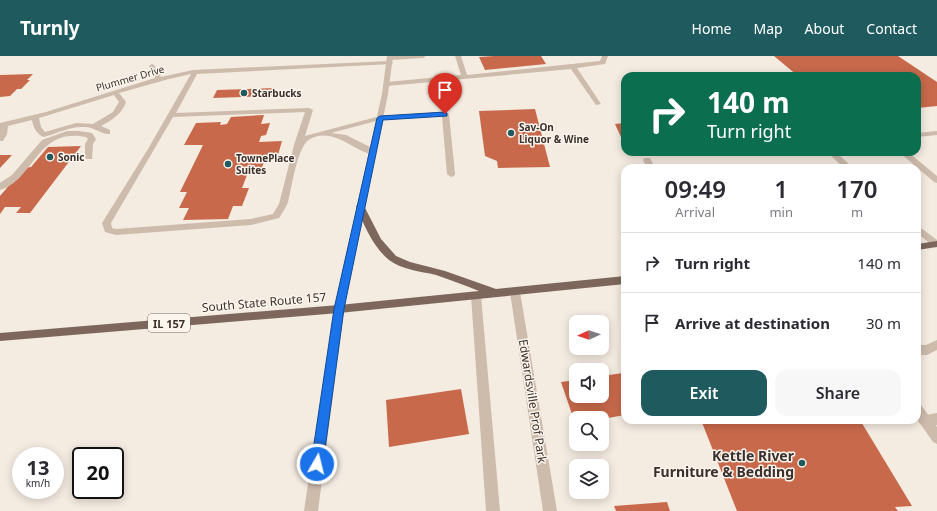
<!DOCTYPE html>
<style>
:root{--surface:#fff;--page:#f7f7f7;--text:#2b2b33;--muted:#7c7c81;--line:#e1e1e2;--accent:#1f5a5e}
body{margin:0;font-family:"Noto Sans",sans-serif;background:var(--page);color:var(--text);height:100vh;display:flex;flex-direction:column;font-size:15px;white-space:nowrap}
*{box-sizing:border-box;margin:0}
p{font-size:13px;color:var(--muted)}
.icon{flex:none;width:22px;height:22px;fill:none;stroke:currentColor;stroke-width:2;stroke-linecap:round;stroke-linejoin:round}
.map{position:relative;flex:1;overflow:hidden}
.drawer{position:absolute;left:621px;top:108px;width:300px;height:260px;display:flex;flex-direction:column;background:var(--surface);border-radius:12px;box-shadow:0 2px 10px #0003}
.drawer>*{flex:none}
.hud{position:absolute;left:621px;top:16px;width:300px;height:84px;border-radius:12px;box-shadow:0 2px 10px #0003;background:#0b6e4f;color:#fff;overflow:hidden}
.needle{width:26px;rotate:266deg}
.controls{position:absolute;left:569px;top:259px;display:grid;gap:8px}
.controls a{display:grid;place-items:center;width:40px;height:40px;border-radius:8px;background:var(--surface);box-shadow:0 2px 10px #0003;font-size:20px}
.speed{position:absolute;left:12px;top:391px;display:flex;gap:8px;font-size:20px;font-weight:700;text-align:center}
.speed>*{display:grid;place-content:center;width:52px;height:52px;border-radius:50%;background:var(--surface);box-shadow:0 2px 10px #0003;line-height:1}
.speed small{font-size:10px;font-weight:400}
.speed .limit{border:2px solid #111;border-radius:6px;background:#fff;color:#111}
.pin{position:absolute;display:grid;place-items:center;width:34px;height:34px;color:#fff;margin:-41px -17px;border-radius:50% 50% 50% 0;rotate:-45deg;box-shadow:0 0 4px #0007}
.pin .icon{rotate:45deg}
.me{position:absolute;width:44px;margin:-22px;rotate:8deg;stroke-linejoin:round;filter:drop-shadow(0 0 3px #0008)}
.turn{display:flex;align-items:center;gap:14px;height:84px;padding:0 20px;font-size:18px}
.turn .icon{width:52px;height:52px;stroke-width:2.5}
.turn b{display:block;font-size:28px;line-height:34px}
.eta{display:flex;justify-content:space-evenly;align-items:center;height:68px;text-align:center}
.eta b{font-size:24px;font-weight:600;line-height:28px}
.action{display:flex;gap:8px;margin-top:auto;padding:8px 20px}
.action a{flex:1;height:46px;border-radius:12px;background:var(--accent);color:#fff;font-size:16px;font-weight:600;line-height:46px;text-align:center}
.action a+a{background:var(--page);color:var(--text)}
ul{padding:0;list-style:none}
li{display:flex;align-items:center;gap:12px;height:60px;padding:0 20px;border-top:1px solid var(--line)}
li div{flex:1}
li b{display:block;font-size:15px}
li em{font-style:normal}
header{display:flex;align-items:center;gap:24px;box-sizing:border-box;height:56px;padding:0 20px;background:var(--accent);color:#fff}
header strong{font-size:19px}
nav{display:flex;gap:22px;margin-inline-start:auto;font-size:14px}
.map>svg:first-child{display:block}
.building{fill:#c8694b}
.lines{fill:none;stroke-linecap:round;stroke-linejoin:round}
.service{fill:#cdbbac;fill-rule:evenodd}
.minor{fill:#cdbbac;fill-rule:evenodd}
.tertiary{fill:#cdbbac;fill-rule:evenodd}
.primary{fill:#7d675c;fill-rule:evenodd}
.route{fill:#1a73e8;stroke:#114b97}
.poi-dot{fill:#1f5a5e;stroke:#fbf5ee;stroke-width:1.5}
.labels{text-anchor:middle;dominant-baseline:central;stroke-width:3;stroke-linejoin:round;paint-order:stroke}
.far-street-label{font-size:10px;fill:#3b302b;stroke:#fbf5ee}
.far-poi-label{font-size:10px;font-weight:bold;fill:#3b302b;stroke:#fbf5ee;text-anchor:start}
.shield{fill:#fbf5ee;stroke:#756b66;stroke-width:1}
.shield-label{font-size:11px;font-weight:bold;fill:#3b302b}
.street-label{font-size:12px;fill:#3b302b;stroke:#fbf5ee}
.near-poi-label{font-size:14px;font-weight:bold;fill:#3b302b;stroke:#fbf5ee;text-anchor:end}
</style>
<header>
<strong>Turnly</strong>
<nav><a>Home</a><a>Map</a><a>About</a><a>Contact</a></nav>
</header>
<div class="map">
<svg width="937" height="455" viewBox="0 0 937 455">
<rect width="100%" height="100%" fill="#f4ebe1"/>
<path class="building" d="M494 0H541L546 8 485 14 479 1Z
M774 0H898L937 26V50L917 52V20H798Z
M33 18 27 24H30L21 33H17L10 40 0 41V19Z
M275 32 272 40 213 42 217 34Z
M535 53 550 111 498 112 497 105 485 100 479 55Z
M264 59 261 68 270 67 266 79 261 80 259 86 282 85 278 99 266 100 260 117H257L256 119H247L242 132H249L242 150H233L228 163 183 164 189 152H179L187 136H180L203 89H184L196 67 221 66 220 69 227 68 231 61Z
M623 63H625V90L615 68 625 67Z
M81 90 30 157H16L21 151H5L0 158V140L24 112 31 111 48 91Z
M0 99H12L0 112Z
M623 317 625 323V359L602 363 576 362 575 367 561 326 576 324V340H602V320Z
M461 333 469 378 389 391 386 344Z
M701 364H860L912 450 895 451 898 455H737Z
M667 446 670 455H616L614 450Z"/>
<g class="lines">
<path class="service" d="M392 0H426L423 2 390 4 387 2Z
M455 0H461L467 19 600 5 602 0H608L605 8 577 12 601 48 596 49 571 13 387 30 384 28 387 26 461 19Z
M390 5 393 7 392 8 197 18 176 57 309 52 313 54 305 80 380 60 445 56 449 58 455 118 454 120 451 121 447 118 442 60 380 64 331 77 346 79 376 94V98C360 101 335 69 310 83 297 90 292 131 288 146 286 152 282 157 279 162L251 169 116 179 105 176 102 167 148 93 191 18 169 23 119 37 126 46C122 58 112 64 101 70L110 74V78C102 79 94 71 85 71 70 70 58 77 44 81 37 79 33 71 32 64L8 70 7 78 3 85H0V67L46 56 155 22 149 10 152 8 154 9 161 21 193 14ZM114 39 119 46 113 56 93 68 76 67 45 76 41 71 39 62ZM305 56 294 89 279 148 273 158 251 163 116 173 112 172 111 167 173 61Z
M67 75H79L92 77 96 83 93 88 92 103H86L85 101V88L88 83 86 81C36 71 35 124 0 134V127L12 119 42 84Z
M937 75V79L917 81V77Z
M827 96H836L853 112H844Z
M899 96H908L937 120V127L934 126Z
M644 102H650L655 112H647L643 104Z
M917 169 937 184V191L933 190 917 177Z
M515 232 519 233 520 236 557 455H543L510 236 511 233Z
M476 236 480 237 481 240 500 455H486L471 240 472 237Z
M339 249 343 250 344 253 318 455H304L334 253 335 250Z
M937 284V294L927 299H917V289H926Z
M937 357V369L924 370 920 368 918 364 920 360Z"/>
<path class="minor" d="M917 347 921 349 937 371V388L933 386 917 363Z"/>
<path class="tertiary" d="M387 0H393L388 38 344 253 343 256 339 257 335 256 334 253 382 38Z"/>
<path class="primary" d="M360 147 364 150 381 183 396 200 410 206 445 215 496 233 625 220V228L339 257 0 285V277L339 249 479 235C465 229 450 224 436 219 420 215 402 214 389 204 373 191 364 169 356 150Z
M937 185V191L917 194V188Z"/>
</g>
<path class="route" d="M445 56 447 57V60L383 64 344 253 323 408 321 413 317 414 313 413 311 408 334 253 377 62 380 60Z"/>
<g class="poi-dot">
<circle cx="244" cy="37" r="4"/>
<circle cx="511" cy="77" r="4"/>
<circle cx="50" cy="101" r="4"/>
<circle cx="228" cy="108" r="4"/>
<circle cx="802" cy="407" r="4"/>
</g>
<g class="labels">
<g class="far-street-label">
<text transform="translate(130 22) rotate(-16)">Plummer Drive</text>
</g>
<g class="far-poi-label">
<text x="252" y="37">Starbucks</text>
<text x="519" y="71">Sav-On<tspan x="519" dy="12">Liquor &amp; Wine</tspan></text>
<text x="58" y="101">Sonic</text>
<text x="236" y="102">TownePlace<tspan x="236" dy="12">Suites</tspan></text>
</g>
<rect class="shield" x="148" y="258" width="42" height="18" rx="3"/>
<g class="shield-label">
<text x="169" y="267">IL 157</text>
</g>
<g class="street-label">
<text transform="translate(264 246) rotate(-5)">South State Route 157</text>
<text transform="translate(533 345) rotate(81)">Edwardsville Prof Park</text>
</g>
<g class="near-poi-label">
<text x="794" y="399">Kettle River<tspan x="794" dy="16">Furniture &amp; Bedding</tspan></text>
</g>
</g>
</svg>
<div class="controls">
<a><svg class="needle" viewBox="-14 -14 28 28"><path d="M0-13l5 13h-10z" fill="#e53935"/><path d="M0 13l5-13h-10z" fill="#7c7c81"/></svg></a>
<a><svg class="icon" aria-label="sound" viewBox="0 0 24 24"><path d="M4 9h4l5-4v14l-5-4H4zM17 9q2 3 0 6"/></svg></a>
<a><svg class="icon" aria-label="search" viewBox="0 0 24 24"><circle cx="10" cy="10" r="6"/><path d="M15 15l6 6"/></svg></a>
<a><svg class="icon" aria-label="layers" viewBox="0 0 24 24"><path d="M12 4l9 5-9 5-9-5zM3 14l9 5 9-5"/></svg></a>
</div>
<div class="speed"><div>13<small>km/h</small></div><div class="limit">20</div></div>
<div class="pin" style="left:445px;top:58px;background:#d93025"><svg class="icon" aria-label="arrive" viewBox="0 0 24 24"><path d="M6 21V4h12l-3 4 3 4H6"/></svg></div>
<svg class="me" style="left:317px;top:408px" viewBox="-20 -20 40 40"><circle r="17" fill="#1a73e8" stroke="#fff" stroke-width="3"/><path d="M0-11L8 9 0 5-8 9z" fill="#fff"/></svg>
<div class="hud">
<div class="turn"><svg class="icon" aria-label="right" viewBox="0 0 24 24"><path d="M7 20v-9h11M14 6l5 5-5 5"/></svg><div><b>140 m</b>Turn right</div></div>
</div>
<section class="drawer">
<div class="eta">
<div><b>09:49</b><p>Arrival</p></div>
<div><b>1</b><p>min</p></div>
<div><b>170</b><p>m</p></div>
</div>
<ul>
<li><svg class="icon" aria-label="right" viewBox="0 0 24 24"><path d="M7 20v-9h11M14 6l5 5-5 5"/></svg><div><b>Turn right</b></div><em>140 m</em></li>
<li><svg class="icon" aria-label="arrive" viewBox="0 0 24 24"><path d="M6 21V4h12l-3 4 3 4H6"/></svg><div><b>Arrive at destination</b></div><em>30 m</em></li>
</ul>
<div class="action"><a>Exit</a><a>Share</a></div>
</section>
</div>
